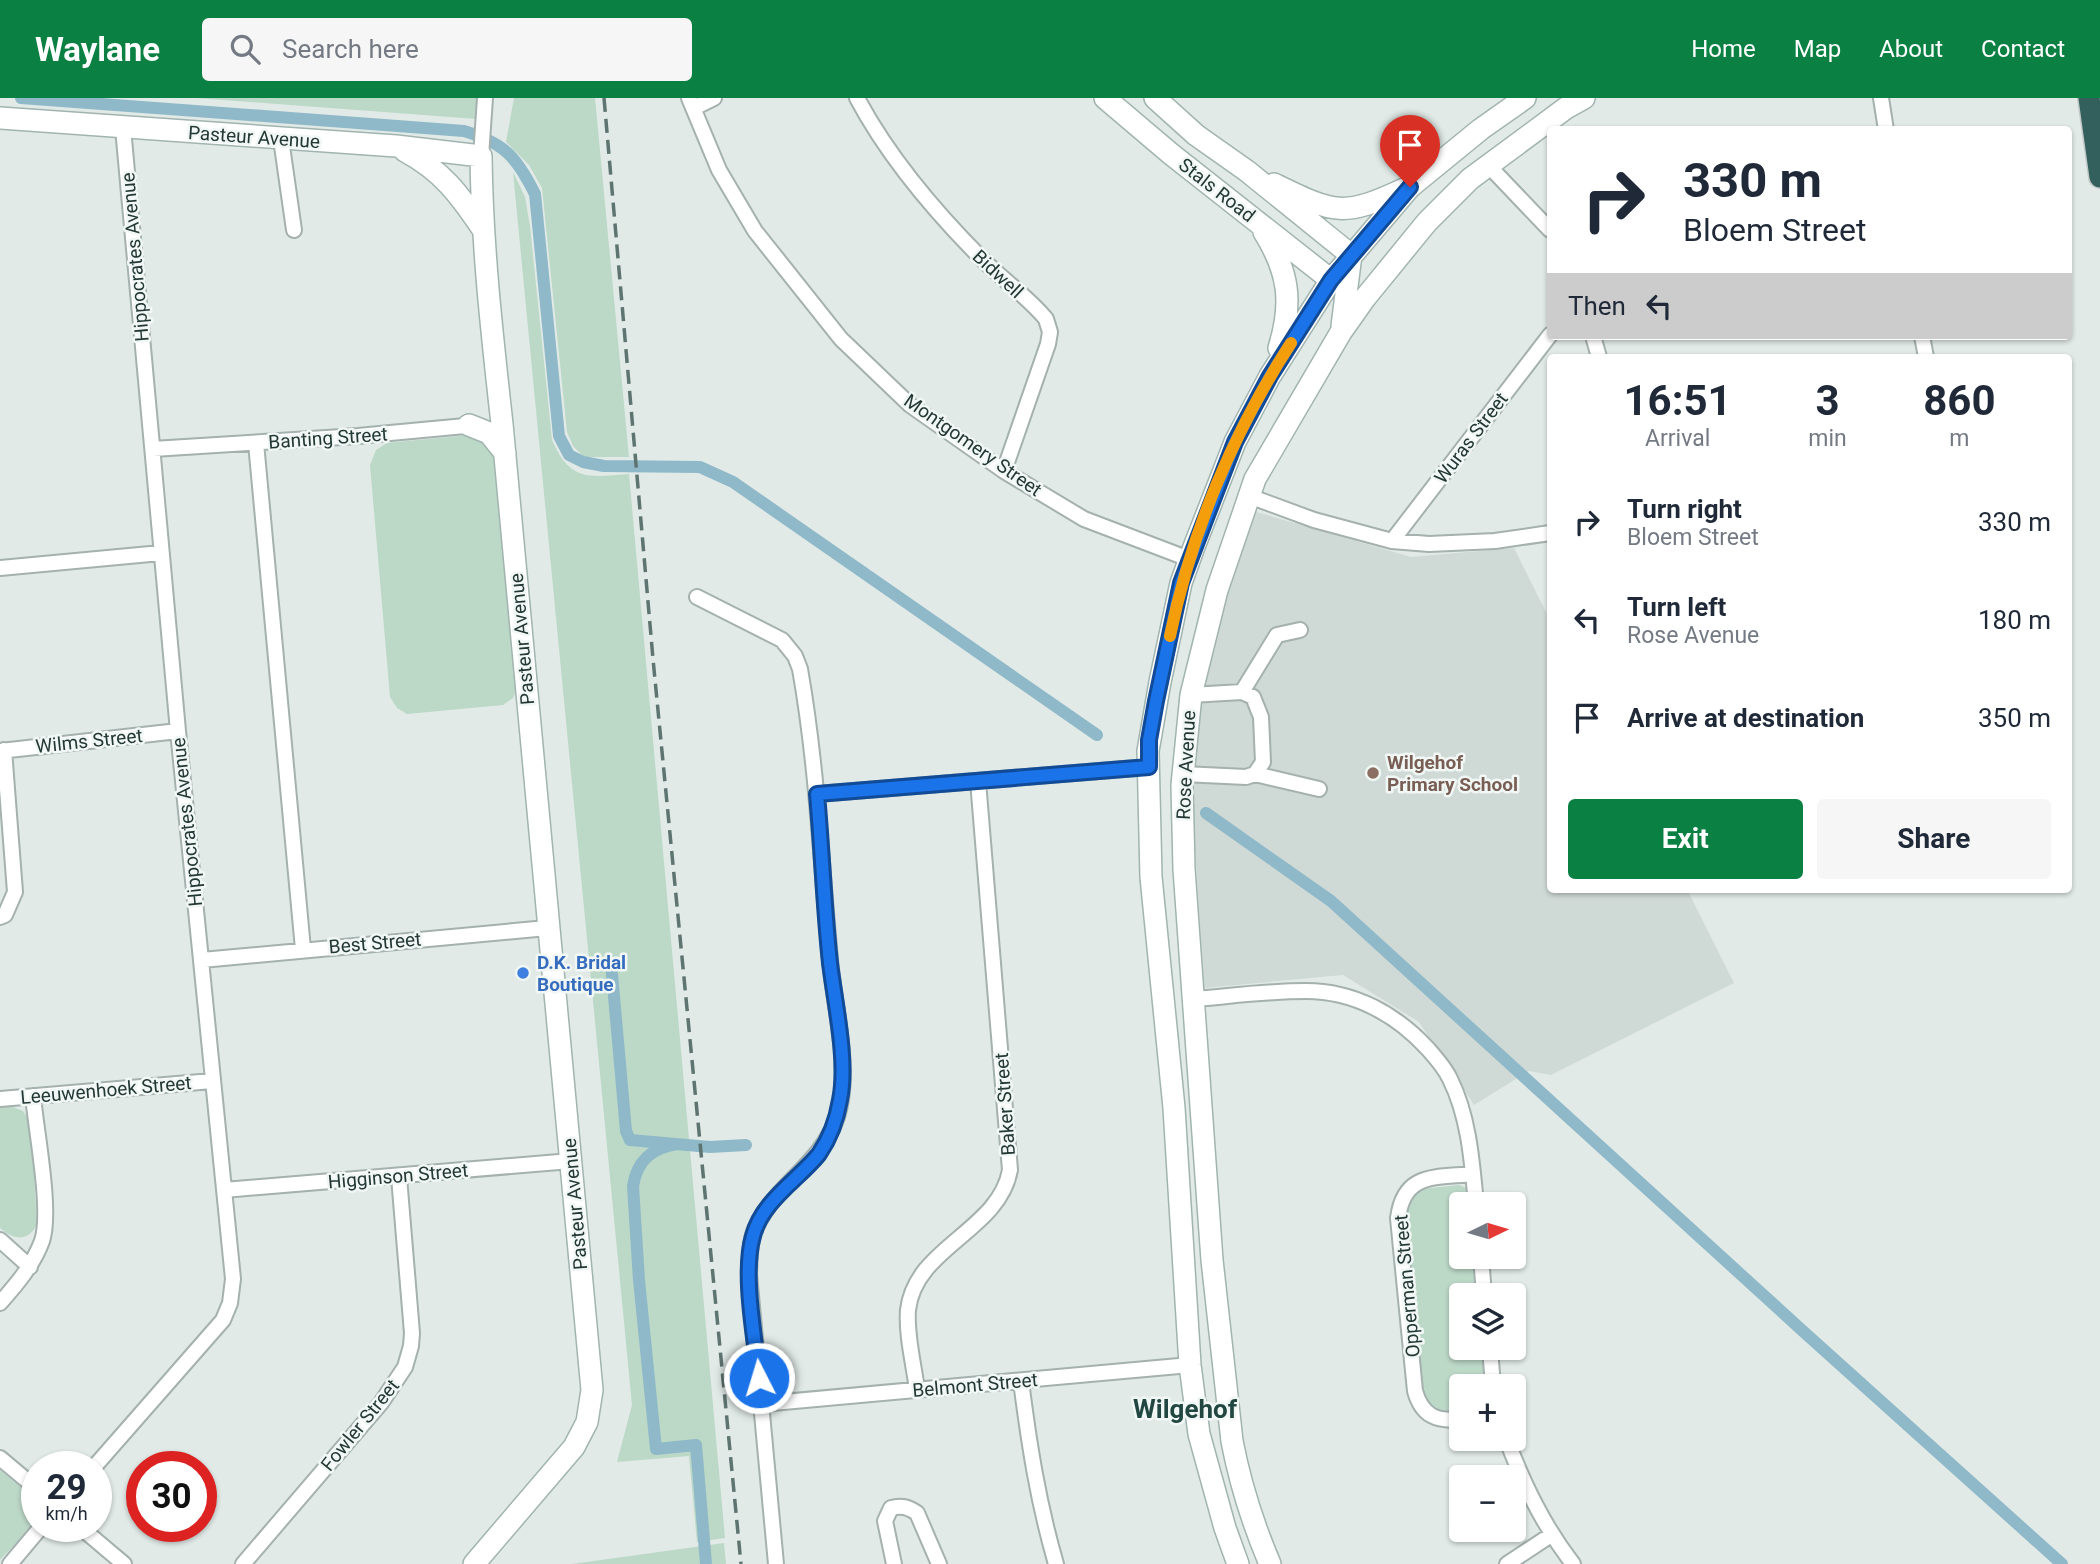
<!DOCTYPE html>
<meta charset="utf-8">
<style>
:root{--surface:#fff;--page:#f6f6f7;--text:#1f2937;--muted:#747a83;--accent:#0b8043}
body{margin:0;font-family:Roboto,sans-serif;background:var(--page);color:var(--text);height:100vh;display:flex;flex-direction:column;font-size:26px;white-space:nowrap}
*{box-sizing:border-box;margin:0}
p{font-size:23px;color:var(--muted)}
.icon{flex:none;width:38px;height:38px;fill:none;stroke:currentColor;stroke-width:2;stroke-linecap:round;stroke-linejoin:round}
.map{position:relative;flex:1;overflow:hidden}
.details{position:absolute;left:1547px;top:256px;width:525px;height:539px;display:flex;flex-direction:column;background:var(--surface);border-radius:7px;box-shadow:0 2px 5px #0004}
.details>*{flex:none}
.banner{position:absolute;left:1547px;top:28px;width:525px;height:214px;border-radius:7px;box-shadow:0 2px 5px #0004;background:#fff;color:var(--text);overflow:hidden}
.needle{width:46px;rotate:85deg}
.tools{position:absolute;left:1449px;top:1094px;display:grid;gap:14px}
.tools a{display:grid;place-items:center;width:77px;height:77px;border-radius:7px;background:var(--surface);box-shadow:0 2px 5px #0004;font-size:35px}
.speed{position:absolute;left:21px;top:1353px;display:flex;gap:14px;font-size:35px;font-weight:700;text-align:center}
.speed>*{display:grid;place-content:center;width:91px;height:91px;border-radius:50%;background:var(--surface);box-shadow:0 2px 5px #0004;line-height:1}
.speed small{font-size:18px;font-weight:400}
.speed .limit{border:10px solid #d22;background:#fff;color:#111}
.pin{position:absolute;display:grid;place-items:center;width:60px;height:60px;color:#fff;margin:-72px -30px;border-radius:50% 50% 50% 0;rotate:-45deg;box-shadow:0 0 7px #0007}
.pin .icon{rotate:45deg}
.me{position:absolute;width:77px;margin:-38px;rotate:355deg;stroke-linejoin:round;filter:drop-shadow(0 0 5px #0008)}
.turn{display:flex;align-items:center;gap:24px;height:147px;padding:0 21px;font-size:32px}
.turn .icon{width:91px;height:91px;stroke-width:2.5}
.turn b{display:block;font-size:49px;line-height:60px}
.then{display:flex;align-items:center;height:66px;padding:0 21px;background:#0003;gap:14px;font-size:26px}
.eta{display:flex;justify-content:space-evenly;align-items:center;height:119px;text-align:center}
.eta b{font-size:42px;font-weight:700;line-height:49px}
.button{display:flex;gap:14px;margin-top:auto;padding:14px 21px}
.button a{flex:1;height:80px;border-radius:7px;background:var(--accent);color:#fff;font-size:28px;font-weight:700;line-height:80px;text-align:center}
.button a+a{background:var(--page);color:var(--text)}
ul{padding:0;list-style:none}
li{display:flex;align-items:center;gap:21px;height:98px;padding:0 21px}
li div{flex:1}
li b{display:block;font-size:26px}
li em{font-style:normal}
header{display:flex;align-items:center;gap:42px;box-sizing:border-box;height:98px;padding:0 35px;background:var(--accent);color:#fff}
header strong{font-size:33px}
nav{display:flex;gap:38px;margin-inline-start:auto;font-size:24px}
.search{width:490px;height:63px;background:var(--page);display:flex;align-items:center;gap:18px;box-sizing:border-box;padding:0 24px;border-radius:7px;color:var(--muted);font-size:26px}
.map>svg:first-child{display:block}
.built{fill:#cfd9d6}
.green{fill:#bcd8c7}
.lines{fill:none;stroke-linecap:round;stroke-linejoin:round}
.canal{stroke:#8fb9c8;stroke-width:12}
.street-casing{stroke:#a4b1ae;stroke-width:18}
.secondary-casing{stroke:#a1b4af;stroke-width:24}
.highway-casing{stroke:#c1c7c6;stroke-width:24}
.street{stroke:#fff;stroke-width:14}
.secondary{stroke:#fff;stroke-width:21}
.highway{stroke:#33605c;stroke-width:21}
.rail{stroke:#5e7470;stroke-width:3.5;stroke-dasharray:14 7;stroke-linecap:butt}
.route-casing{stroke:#114b97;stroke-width:18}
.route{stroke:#1a73e8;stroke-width:12}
.slow{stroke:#f59e0b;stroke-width:12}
.education-dot{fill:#8d6e63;stroke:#f1f7f4;stroke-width:2.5}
.shop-dot{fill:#3f7fe0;stroke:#f1f7f4;stroke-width:2.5}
.labels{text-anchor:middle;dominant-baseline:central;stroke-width:5;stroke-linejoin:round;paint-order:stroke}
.street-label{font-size:19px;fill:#233835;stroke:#f1f7f4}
.education-label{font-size:19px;font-weight:bold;fill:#785e54;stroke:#f1f7f4;text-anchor:start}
.shop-label{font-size:19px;font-weight:bold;fill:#366cbe;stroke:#f1f7f4;text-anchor:start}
.district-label{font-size:26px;font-weight:bold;fill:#224742;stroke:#f1f7f4}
</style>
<header>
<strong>Waylane</strong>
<div class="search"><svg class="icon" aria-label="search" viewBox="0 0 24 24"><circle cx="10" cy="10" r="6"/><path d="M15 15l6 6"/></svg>Search here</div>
<nav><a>Home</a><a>Map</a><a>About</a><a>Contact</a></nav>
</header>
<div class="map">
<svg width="2100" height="1466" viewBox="0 0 2100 1466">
<rect width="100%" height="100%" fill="#e1eae7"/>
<path class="built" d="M1253 413 1411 459 1514 450 1550 522V791H1687L1734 885 1551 977 1529 973 1474 1007 1419 924 1343 877 1204 890 1193 721 1197 629 1206 565Z"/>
<path class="green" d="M196 0H480L477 21Z
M514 0H595L629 359H584L573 348 567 334 542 90 529 67 506 44Z
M513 74 525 99 530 128 552 342C570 384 589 379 629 376L725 1440 697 1444 689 1358 617 1364 632 1307Z
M470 337 484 342 496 360 519 586 513 600 503 607 407 616 397 610 390 599 370 367 376 352 387 345Z
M8 1007 23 1013 31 1025 37 1127C27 1144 14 1142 0 1130V1008Z
M1459 1087 1467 1090 1471 1106H1461V1158L1476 1159 1480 1197H1461V1250H1485L1489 1288H1461V1319L1431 1312 1422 1301 1407 1110 1412 1097 1420 1091Z
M0 1372 35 1401C42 1425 14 1446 0 1462Z
M724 1445 726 1466H572Z"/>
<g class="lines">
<path class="canal" d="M21 0 464 33C504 45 516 58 535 96L559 338 569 357 583 364 604 368 700 369 733 384 1097 637
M1206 715 1331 803 1805 1235 2062 1466
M611 865 626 1033 630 1042 710 1049 746 1047
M677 1046C652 1050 637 1062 633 1088L639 1182 656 1351 696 1347 706 1466"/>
<g class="street-casing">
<path id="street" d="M689 0 719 72 755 133 841 241 910 307 1004 373 1084 421 1189 461
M857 0C889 60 935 114 983 162 1003 182 1028 199 1046 221L1050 234 1048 246 1004 373
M1881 0 1886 32
M694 10 714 0
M281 41 294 132
M481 58 485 0
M1488 67 1550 132
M1593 238 1599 259
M1922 238 1926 259
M256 345 303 851
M153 351 358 338 476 327
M1249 398 1314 422 1392 443 1429 446 1495 443 1550 435
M1392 443 1550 237
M0 470 161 455
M697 499 782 542 795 558 800 571C817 667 821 764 830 861 834 910 852 972 837 1019 821 1068 771 1089 754 1134 749 1147 750 1162 749 1176L776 1466
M1242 594 1277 537 1300 532
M0 653 178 633
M1183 676 1246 679 1255 676 1263 664 1261 619 1253 599 1242 594 1191 597
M1255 676 1319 691
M817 696 1148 669
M0 819 5 817 15 794 4 652
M202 862 547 830
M1194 901C1231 898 1269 893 1306 893 1354 893 1396 916 1428 951 1436 960 1445 970 1450 981 1469 1019 1472 1064 1476 1106
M0 1001 212 983
M224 1092 571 1063
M0 1142 30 1169
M1481 1158 1484 1197
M0 1205C17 1186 33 1167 42 1143 52 1113 36 1033 33 998
M1490 1250 1493 1288
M1021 1283C1029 1346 1038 1404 1056 1466
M917 1292C914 1267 906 1237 908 1212 915 1149 999 1133 1010 1072L978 683
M761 1306 1190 1267
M1461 1321C1437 1324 1422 1318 1415 1293L1398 1120C1404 1074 1435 1080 1473 1076
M1506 1340C1524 1387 1543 1427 1573 1466
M0 1360 37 1391
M95 1368 223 1222 230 1205 233 1181 178 633 123 30
M79 1428 124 1466
M10 1466 42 1428
M243 1466 381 1305 405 1269 411 1248 412 1235 399 1079
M894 1466 885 1423 891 1410C901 1407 908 1409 917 1415L939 1466
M1507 1466 1551 1437"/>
</g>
<g class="secondary-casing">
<path id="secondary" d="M1105 0 1171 56 1331 182
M1155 0 1196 37 1247 73 1351 157
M0 20 396 48 481 58C482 148 492 236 502 326L592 1292 587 1324 574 1349 474 1466
M405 53C442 73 459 96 482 130
M1274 86C1334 115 1342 120 1404 91
M1264 134C1289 174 1293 205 1279 250
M1342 228 1351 157
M469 327 489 335 505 355
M1238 1466 1225 1430 1199 1336 1190 1267 1174 1010 1151 779 1148 653 1160 584 1181 485 1194 449 1235 344 1270 278 1331 182 1410 89 1481 31 1525 0
M1270 1466C1253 1426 1240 1385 1232 1343L1212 1162 1184 771 1182 687 1191 597 1217 492 1255 381 1341 234 1365 200 1427 124 1470 81 1566 10 1584 0"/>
</g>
<g class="highway-casing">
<path id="highway" d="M2089 0 2100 79"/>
</g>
<use href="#street" class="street"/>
<use href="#secondary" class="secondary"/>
<use href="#highway" class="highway"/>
<path class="rail" d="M604 0 653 561 741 1466"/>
</g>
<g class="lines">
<g class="route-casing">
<path id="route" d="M759 1280C755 1240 742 1176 753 1138 762 1103 798 1082 819 1056 830 1040 837 1020 840 1002 848 963 835 906 830 865 824 809 822 752 817 696L1149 669V642L1156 603 1181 485 1235 344 1270 278 1331 182 1410 89"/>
</g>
<use href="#route" class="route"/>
<path class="slow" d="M1170 538C1191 435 1233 334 1291 245"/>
</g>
<circle class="education-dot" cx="1373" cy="675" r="7"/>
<circle class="shop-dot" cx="523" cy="875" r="7"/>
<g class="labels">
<g class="street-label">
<text transform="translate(254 39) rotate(4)">Pasteur Avenue</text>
<text transform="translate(1217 92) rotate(38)">Stals Road</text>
<text transform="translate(135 159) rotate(-95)">Hippocrates Avenue</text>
<text transform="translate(998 176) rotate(43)">Bidwell</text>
<text transform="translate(328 340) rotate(-4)">Banting Street</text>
<text transform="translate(1471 340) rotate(-53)">Wuras Street</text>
<text transform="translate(973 347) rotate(35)">Montgomery Street</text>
<text transform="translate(522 541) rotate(-95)">Pasteur Avenue</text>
<text transform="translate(89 643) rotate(-6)">Wilms Street</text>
<text transform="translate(1186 667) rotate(-87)">Rose Avenue</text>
<text transform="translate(187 724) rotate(-96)">Hippocrates Avenue</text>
<text transform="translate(375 845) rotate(-5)">Best Street</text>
<text transform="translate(106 992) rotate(-5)">Leeuwenhoek Street</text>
<text transform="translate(1005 1006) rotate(-94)">Baker Street</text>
<text transform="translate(398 1078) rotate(-5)">Higginson Street</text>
<text transform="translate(575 1106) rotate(-95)">Pasteur Avenue</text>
<text transform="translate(1407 1188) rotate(-95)">Opperman Street</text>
<text transform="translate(975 1287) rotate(-5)">Belmont Street</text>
<text transform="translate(360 1327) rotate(-51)">Fowler Street</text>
</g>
<g class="education-label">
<text x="1387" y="664">Wilgehof<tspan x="1387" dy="22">Primary School</tspan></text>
</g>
<g class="shop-label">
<text x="537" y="864">D.K. Bridal<tspan x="537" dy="22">Boutique</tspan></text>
</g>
<g class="district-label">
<text x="1185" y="1311">Wilgehof</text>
</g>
</g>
</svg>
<div class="tools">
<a><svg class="needle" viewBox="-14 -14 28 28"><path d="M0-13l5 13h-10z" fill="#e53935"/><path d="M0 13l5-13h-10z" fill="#747a83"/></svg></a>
<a><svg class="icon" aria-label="layers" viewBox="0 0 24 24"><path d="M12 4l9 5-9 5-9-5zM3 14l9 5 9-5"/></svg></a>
<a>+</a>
<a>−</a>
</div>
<div class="speed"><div>29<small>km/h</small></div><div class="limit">30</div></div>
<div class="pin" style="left:1410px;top:89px;background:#d93025"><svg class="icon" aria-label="arrive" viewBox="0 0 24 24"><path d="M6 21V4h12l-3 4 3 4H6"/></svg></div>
<svg class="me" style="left:759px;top:1280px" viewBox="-20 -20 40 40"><circle r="17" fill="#1a73e8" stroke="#fff" stroke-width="3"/><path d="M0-11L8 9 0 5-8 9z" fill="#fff"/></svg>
<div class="banner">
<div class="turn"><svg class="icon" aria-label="right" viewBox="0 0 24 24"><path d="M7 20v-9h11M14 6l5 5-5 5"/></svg><div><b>330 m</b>Bloem Street</div></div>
<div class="then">Then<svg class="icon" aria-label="left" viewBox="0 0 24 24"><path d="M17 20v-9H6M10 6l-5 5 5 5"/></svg></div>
</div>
<section class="details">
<div class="eta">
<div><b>16:51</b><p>Arrival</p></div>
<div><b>3</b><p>min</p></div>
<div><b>860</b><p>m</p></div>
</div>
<ul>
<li><svg class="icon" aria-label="right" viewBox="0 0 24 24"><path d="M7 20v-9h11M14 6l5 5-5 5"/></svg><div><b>Turn right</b><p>Bloem Street</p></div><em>330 m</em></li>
<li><svg class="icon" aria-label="left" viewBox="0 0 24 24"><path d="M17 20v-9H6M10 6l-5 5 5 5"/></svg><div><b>Turn left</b><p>Rose Avenue</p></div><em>180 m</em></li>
<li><svg class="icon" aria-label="arrive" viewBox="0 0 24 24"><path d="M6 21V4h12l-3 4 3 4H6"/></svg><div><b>Arrive at destination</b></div><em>350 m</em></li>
</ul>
<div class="button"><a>Exit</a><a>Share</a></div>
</section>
</div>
